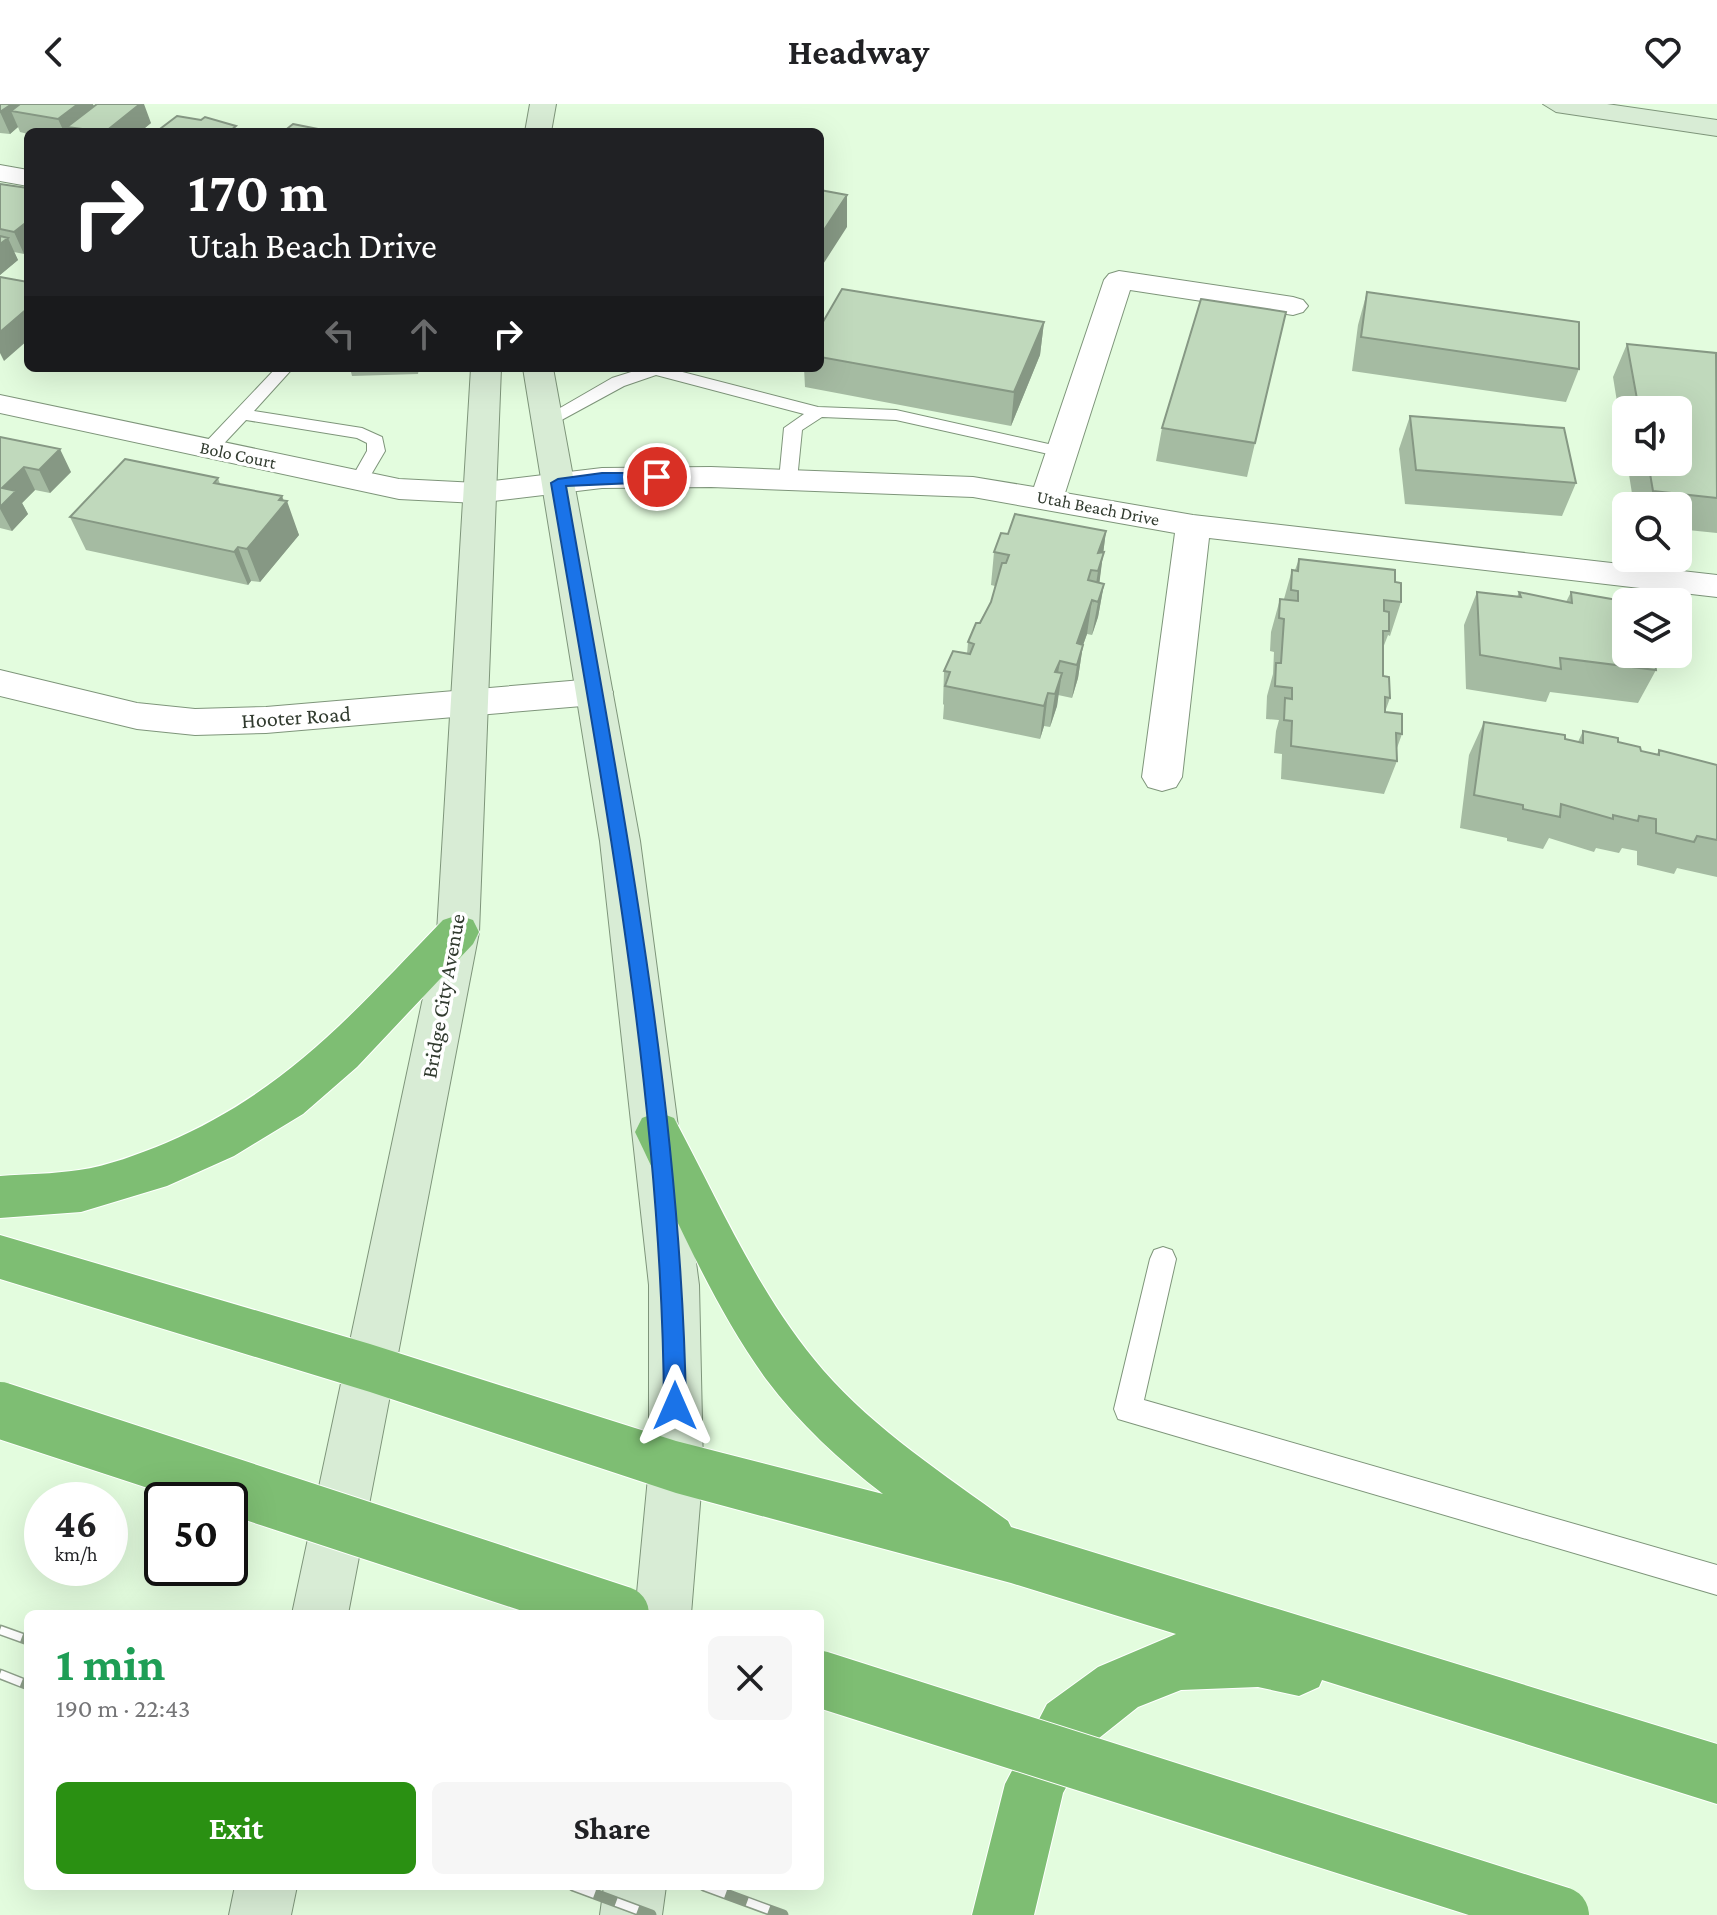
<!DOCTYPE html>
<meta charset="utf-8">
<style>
:root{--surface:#fff;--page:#f6f6f6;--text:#202124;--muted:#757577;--accent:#2a9012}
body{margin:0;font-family:"Crimson Pro",serif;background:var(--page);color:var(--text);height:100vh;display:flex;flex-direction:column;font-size:30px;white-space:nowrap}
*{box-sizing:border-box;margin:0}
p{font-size:26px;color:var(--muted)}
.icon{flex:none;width:44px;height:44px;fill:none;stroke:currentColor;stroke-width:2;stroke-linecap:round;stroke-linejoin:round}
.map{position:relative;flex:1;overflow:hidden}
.drawer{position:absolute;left:24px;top:1506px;width:800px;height:280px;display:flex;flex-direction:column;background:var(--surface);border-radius:12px;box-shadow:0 8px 32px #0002}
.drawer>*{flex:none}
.top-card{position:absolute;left:24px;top:24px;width:800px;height:244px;border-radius:12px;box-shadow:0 8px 32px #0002;background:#202124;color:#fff;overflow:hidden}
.controls{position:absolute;left:1612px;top:292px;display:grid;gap:16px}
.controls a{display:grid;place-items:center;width:80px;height:80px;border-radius:12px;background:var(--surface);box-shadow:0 8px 32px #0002;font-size:40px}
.speed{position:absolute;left:24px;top:1378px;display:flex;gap:16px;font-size:40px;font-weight:700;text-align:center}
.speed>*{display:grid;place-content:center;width:104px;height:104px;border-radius:50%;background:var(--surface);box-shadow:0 8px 32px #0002;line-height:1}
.speed small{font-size:20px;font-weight:400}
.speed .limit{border:4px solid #111;border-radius:12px;background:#fff;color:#111}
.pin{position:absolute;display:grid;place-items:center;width:68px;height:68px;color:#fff;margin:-34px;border:4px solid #fff;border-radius:50%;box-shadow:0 2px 8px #0007}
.me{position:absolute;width:88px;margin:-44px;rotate:0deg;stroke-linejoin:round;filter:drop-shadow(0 0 6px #0008)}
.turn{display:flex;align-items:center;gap:28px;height:168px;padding:0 32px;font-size:36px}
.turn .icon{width:104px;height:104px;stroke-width:2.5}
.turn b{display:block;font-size:56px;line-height:68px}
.lanes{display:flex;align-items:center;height:76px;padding:0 32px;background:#0003;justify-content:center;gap:40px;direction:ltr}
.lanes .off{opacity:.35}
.round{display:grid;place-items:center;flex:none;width:84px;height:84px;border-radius:12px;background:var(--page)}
.headline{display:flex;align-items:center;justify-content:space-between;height:136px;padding:0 32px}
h1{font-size:48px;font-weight:700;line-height:60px;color:#1e9e55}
.button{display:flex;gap:16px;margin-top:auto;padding:16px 32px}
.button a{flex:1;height:92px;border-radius:12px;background:var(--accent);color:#fff;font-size:32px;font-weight:700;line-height:92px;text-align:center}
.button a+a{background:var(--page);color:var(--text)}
header{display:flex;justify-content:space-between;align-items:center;height:104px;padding:0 32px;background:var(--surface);font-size:36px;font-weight:700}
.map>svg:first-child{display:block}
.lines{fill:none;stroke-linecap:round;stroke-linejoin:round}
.lane-casing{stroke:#7e957a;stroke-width:2}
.street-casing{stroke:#7e957a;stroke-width:2}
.secondary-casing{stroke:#7e957a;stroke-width:2}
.highway-casing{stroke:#fff;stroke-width:2}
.lane{fill:#fff;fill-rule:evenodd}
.street{fill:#fff;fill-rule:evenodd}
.secondary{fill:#d8ecd5;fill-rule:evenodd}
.highway{fill:#7ebe73;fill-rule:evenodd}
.rail-casing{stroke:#8d9f89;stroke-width:11}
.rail{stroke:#fff;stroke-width:8;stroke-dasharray:23;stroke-linecap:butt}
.highway-bridge-casing{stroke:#fff;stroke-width:58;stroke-linecap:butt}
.highway-bridge{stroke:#7ebe73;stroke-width:56}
.wall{fill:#a5bba2}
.shaded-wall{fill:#869884}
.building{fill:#c0d9bc;stroke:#869884;stroke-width:2}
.route{fill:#1a73e8;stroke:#114b97;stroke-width:2}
.labels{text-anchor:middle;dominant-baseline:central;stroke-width:7;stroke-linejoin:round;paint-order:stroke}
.far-street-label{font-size:18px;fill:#313b2f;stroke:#fff}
.street-label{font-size:22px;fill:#313b2f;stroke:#fff}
</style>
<header><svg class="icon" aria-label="back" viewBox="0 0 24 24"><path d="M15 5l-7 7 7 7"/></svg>Headway<svg class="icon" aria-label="heart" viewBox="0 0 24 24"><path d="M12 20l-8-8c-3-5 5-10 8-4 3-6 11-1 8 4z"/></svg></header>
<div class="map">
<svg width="1717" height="1811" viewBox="0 0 1717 1811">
<rect width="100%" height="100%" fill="#e3fcde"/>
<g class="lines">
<g class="lane-casing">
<path id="lane" d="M276 264H293L254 307 362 324 382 333 385 347 365 381H353L350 377 367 347V339L357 334 246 316 215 349H203V341Z
M644 264H667L818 303 896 306 1062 343 1071 348 1062 353 896 316 822 313 802 326 797 376 788 382 779 376 784 324 804 310 656 271 624 282 556 319 550 320 541 315 612 274Z
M1163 1143 1172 1146 1176 1155 1144 1296 1717 1461V1491L1118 1315 1114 1305 1150 1155 1154 1146Z"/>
</g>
<g class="street-casing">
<path id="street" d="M0 61 28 66V82L0 77Z
M1119 167 1293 193 1303 196 1308 202 1303 208 1293 211 1130 186 1065 389 1193 411 1717 471V493L1209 434 1182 673 1176 683 1162 687 1148 683 1142 673 1175 429 973 393 711 383 602 384 477 399 399 395 0 309V291L399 375 477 379 602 364 711 363 973 373 1034 383 1104 176 1109 170Z
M0 566 137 599 195 605 266 603 594 575 607 579 613 588 607 597 594 601 266 629 195 631 137 625 0 592Z"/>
</g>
<g class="secondary-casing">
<path id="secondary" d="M530 0H556L551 28H525Z
M1543 0H1607L1717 16V32L1556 8Z
M471 264H501L479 828 348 1510H292L437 828Z
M523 264H553L640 737 699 1181 703 1363 691 1510H635L649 1363V1181L600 737Z
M235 1782H297L291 1811H229Z
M604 1782H666L662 1811H600Z"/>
</g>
<g class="highway-casing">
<path id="highway" d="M458 811 473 816 479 828 473 840 357 963 303 1010 234 1052 167 1082 81 1108 0 1114V1072C26 1070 53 1070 79 1066 108 1062 139 1050 166 1039 287 987 354 908 443 816Z
M658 1008 674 1014C720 1100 759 1192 823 1266 875 1326 945 1371 1008 1417L1011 1423 1717 1640V1700L1322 1576 1319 1583 1299 1592 1258 1583 1181 1586 1138 1603 1089 1642 1063 1689 1034 1811H972L1005 1680 1047 1600 1098 1563 1176 1530 1011 1479 676 1389 370 1288 0 1175V1131L370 1240 676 1337 883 1390C840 1357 799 1319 766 1275 712 1200 675 1111 635 1028L642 1014Z"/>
</g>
<use href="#lane" class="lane"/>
<use href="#street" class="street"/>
<use href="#secondary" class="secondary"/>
<use href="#highway" class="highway"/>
<g class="rail-casing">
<path id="rail" d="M0 1526 28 1536
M0 1570 28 1581
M573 1782 651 1811
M704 1782 783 1811"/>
</g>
<use href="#rail" class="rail"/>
<g class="highway-bridge-casing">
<path id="highway-bridge" d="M0 1306 621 1510
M820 1575 1561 1811"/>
</g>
<use href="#highway-bridge" class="highway-bridge"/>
</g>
<path class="wall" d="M0 0 94 2 151 19 140 28H28V30L20 28 18 23 10 30 0 29Z
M0 80 28 84V147L24 150 14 148 18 156 0 171Z
M1367 188 1579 265 1566 298 1352 267 1358 221Z
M1286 208 1247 373 1156 357 1162 324Z
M1044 218 1040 251 1011 322 805 283 804 264H820V223Z
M1627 240 1717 253V429L1678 425V402H1634L1627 358H1678V306H1626V353L1613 273Z
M350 264H419L418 270 352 272Z
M1410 312 1576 379 1562 412 1405 400 1399 345Z
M0 333 71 368 50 389 35 386 22 399 28 410 12 427 0 424Z
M218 374 220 380 282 392 299 431 260 478 251 477 248 481 86 446 70 413Z
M1106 427 1099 479 1104 480 1098 513 1092 531 1087 530 1083 541 1078 574 1072 594 1058 591 1057 602 1050 623 1044 622 1040 635 943 615 944 601 943 600 944 567 967 550 968 538 991 498 995 482 991 481 994 448 1008 430Z
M1299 455 1395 478 1401 498 1390 532 1388 531 1383 544V572L1390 594 1385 608 1402 630 1397 644V657L1384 690 1281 675 1282 650 1274 649 1276 627 1279 616 1266 615 1267 592 1273 570 1274 548 1270 547 1271 528 1280 495H1284L1292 466H1295Z
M1477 488 1517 493 1519 488 1566 498 1571 488 1656 566 1638 599 1550 588 1546 598 1466 585 1464 521Z
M1484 618 1578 638 1583 627 1618 638 1641 647 1657 650 1659 646 1717 661V773L1677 764 1674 770 1637 761V747L1622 744 1619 749 1596 744 1594 748 1549 734 1543 745 1507 737V734L1460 724 1469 651Z"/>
<path class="shaded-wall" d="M12 0H43L11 7 18 23 10 30 0 8Z
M77 0H93L95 4 67 23 70 28H64L58 15Z
M140 0H144L151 19 140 28H105Z
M847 91V123L820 165V132Z
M28 117V147L24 150 14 128Z
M8 134 18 156 0 171V140Z
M28 204V236L4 257 0 249V228Z
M1044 218 1040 251 1011 322 1014 288Z
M60 345 71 368 50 389 39 366Z
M24 363 35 386 22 399 28 410 12 427 0 405 2 384Z
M282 392 284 401 287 397 299 431 260 478 247 445Z
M1106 427 1099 482 1093 500 1098 467V449Z
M238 443 251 477 248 481 234 448Z
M1104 480 1098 513 1092 531 1098 498Z
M1092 496 1087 530 1076 561 1077 539Z
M1083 541 1078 574 1072 594 1077 561Z
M1060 557 1055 588 1062 569 1057 602 1050 623 1055 590V568Z
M1048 589 1044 622 1040 635 1044 602Z"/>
<path class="building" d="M0 0H12L0 8Z
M20 0H78L58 15 11 7Z
M97 0H140L105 28 67 23Z
M177 12 201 16 205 13 236 22 229 28H156Z
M293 20 333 28H283Z
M0 80 28 84V117L14 128 0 125Z
M820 86 847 91 820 132Z
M0 132 8 134 0 140Z
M0 173 28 178V204L0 228Z
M842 185 1044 218 1014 288 820 253V223Z
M1367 188 1579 218V265L1361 233Z
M1201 195 1286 208 1255 339 1162 324Z
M1627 240 1716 249 1717 394 1653 387 1648 358H1678V306H1639Z
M1410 312 1564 324 1576 379 1416 366Z
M0 333 60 345 39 366 24 363 2 384 16 387 0 403Z
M125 355 218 374 214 379 282 392 279 396 287 397 247 445 238 443 234 448 70 413Z
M1015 410 1106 427 1098 449 1104 448 1098 467 1091 466 1088 476 1104 480 1098 498 1092 496 1077 539 1083 541 1077 561 1060 557 1055 568 1062 569 1055 590 1048 589 1044 602 945 582 950 568 944 567 953 547 970 550 974 540 968 538 976 519H980L991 498 1002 459H1006L1009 451 994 448 1001 429 1008 430Z
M1299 455 1395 466V478L1401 479V498L1384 496V507L1389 508V527H1383V572L1389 573 1390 594 1385 593V608L1402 610V630L1396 629 1397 657 1291 642 1292 617 1284 616 1285 594 1292 595V584L1275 582 1276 559H1281L1284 515 1279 514 1280 495 1298 497V487L1291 486 1292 466 1298 467Z
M1477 488 1521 493 1519 488 1572 499 1571 488 1629 498H1626V550H1654L1656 566 1560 554 1561 565 1480 551Z
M1484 618 1565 631V635L1583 639V627L1618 634V638L1640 643 1641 647 1659 651V646L1717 661V736L1697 732 1694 738 1656 729V715L1639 712 1638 717 1613 711V715L1561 700 1560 713 1523 705V701L1474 691Z"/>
<path class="route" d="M602 369H657L663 373 657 378 566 382C619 687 681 992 686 1302L683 1310 675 1313 667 1310 664 1302C662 991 603 685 551 379L558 375Z"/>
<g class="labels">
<g class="far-street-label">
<text transform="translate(238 351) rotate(12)">Bolo Court</text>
<text transform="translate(1098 404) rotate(11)">Utah Beach Drive</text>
</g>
<g class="street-label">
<text transform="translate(296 613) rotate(-4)">Hooter Road</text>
<text transform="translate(443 892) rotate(-80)">Bridge City Avenue</text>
</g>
</g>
</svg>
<div class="controls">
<a><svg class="icon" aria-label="sound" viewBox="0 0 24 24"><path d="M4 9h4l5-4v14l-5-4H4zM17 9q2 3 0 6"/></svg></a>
<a><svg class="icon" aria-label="search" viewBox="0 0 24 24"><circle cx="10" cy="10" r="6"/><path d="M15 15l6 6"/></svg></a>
<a><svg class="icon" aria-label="layers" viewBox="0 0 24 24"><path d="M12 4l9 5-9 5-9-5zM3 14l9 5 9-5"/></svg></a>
</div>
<div class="speed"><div>46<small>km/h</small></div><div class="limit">50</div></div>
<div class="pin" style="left:657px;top:373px;background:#d93025"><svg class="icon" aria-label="arrive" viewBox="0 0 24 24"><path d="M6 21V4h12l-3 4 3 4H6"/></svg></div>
<svg class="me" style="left:675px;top:1302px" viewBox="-20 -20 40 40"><path d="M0-17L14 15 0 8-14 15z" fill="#1a73e8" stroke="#fff" stroke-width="4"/></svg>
<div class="top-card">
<div class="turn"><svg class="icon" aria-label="right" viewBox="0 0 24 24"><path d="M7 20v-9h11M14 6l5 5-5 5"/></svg><div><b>170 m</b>Utah Beach Drive</div></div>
<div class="lanes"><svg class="icon off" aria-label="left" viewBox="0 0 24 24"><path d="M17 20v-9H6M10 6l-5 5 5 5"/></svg><svg class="icon off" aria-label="ahead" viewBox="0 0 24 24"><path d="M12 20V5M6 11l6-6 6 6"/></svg><svg class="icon" aria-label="right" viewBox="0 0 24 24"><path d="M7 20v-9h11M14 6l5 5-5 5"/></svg></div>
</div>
<section class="drawer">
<div class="headline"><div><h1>1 min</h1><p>190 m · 22:43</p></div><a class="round"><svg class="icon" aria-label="close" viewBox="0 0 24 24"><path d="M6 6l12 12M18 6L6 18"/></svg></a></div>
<div class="button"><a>Exit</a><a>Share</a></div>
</section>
</div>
